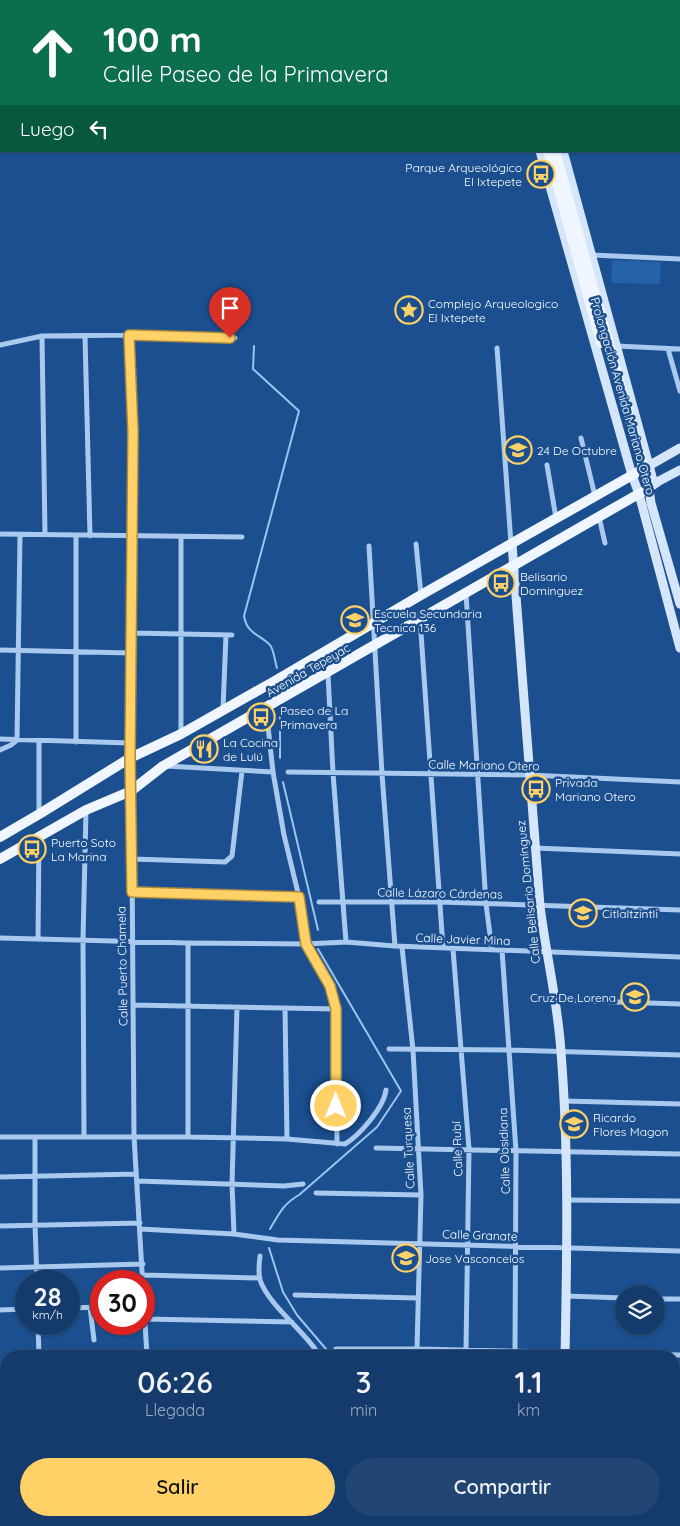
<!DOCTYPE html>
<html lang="es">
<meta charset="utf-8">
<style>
:root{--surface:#143b6b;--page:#214673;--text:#f1f3f6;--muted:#9dadc1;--line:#33557e;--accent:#ffd166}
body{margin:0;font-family:Quicksand,sans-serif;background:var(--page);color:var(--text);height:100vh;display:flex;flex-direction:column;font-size:19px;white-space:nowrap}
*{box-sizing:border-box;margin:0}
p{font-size:16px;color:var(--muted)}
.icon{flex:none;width:28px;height:28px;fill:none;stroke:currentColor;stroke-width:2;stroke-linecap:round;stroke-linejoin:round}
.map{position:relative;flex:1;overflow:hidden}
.panel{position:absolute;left:0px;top:1350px;width:680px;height:176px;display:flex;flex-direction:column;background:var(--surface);border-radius:20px 20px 0 0;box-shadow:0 1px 4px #0004,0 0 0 1px var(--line)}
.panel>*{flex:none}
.hud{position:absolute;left:0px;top:0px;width:680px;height:152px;box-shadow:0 1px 4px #0004,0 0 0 1px var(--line);background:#0b6e4f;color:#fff;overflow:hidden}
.fabs{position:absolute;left:615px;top:1285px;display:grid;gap:10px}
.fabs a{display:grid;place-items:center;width:50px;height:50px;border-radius:50%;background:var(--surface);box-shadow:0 1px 4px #0004,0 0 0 1px var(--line);font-size:25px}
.speed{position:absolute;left:15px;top:1270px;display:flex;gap:10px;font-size:25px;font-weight:700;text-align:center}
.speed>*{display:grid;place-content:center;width:65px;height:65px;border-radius:50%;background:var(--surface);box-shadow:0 1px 4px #0004,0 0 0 1px var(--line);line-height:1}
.speed small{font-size:12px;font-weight:400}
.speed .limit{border:8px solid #d22;background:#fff;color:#111}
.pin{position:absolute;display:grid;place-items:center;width:42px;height:42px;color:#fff;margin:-51px -21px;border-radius:50% 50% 50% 0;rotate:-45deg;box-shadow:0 0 5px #0007}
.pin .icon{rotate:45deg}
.me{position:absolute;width:55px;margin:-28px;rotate:0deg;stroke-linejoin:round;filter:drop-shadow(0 0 4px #0008)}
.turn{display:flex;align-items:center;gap:18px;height:105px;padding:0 20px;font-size:22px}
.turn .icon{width:65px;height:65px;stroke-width:2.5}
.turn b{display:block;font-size:35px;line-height:42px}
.then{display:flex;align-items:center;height:48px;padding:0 20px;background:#0003;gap:10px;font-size:19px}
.eta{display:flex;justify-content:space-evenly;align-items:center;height:85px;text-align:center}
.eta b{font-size:30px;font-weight:600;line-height:35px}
.primary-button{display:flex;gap:10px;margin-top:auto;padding:10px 20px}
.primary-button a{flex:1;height:58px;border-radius:30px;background:var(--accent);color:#111;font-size:20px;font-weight:600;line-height:58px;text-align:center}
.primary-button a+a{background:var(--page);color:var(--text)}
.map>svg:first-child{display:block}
.green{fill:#2461a8}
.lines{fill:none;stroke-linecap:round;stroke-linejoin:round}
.stream{stroke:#9cc4f0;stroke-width:2}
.street{stroke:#a9c9ee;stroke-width:5}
.secondary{stroke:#d6e6fa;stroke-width:9}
.primary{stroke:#f0f6ff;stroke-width:10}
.highway{stroke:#fff;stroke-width:11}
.route-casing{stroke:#a68842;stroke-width:12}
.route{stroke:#ffd166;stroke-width:9}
.labels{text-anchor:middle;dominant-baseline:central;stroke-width:5;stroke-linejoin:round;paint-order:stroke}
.poi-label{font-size:12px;fill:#fff;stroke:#1b4f8f;text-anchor:start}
.street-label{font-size:12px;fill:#fff;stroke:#1b4f8f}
</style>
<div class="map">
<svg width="680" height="1526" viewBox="0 0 680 1526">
<rect width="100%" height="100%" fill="#1b4f8f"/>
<path class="green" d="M612 260 661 262 660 284 611 283Z"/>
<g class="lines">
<path class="stream" d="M254 346 253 369 299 411 244 616C247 634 259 634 270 645 274 650 275 662 277 668
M279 683V693
M280 758V709
M283 782 318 930
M270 1229C279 1214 283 1204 299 1195L377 1127 401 1091 318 949
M269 1248 283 1292 297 1315 332 1356
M184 1520V1526"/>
<path class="street" d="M120 1 121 0
M679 39H680
M592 255 680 259
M129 335 133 432 130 758 132 859 134 1136 147 1356
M42 336 45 535
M85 336 90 536
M0 345 42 336 129 335 235 338
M617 346 680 349
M497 348 511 544
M668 349 680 391
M581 438 595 496
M547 465 556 518
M599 517 605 543
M0 534 242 537
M76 535V742
M416 544 421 595
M369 546 382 774 395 946
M466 594 486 904 492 950
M420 619 443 948
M131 633 232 635
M0 650 131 653
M316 657 328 674 333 773 346 942
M266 708 273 772 284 835 299 897 306 944 330 986 336 1009 337 1144
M223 709 226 635
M181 734V537
M0 739 130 743
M0 750 11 745 17 740 20 535
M166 766 273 772
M288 772 529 775 680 782
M39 814V741
M535 848 680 854
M132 859 225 862 232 856 242 771
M132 892 299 897
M319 902H440L680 910
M0 938 188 943 306 944 346 942 395 946 680 957
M38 939 39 837
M402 947 413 1050 421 1195 417 1349
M453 949 469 1149 466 1349
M502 950 516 1151 515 1351
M556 1000 680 1004
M133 1005 336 1009
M285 1008 287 1139
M389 1049 509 1050 680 1055
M564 1101 680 1104
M0 1137H188L287 1139 345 1144C360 1135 384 1107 386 1090
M35 1137V1225L37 1281
M84 1137 83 939 86 811
M188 1137V943
M376 1148 680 1154
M0 1177 136 1174
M137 1181 284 1186 303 1184
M316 1193 421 1195
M566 1200 680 1201
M0 1226 140 1223
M140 1229 234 1234 278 1240 680 1251
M234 1234 232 1184 237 1007
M260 1256C259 1264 258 1272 260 1280 269 1306 305 1331 320 1356
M0 1268 143 1264
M144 1275 260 1278
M295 1295 417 1298
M566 1296 624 1298
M656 1299H680
M90 1307 94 1340
M69 1308 101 1307
M0 1310 26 1309
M145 1319 292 1322
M38 1324 39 1356
M336 1349H417L680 1355
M0 1367H6
M0 1415H6
M674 1421H680
M0 1464H6
M674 1486H680
M157 1520V1526
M191 1520 193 1526
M22 1526 23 1520
M94 1526V1520
M348 1526V1520
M457 1526V1520"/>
<path class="secondary" d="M498 0V1
M521 0 522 1
M20 1 22 0
M38 1 40 0
M101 1 103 0
M0 14 1 13
M540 151 632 475 639 494 680 648
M563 151 654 484
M645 468 680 448
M680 470 659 481 649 488 651 503 680 604
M512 544 540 906C546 955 558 1003 561 1052 569 1153 567 1255 565 1356
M561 1526 562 1520"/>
<path class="primary" d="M505 0 506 1
M513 0 514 1
M548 151 601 343
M0 837 41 813 130 758 181 734 273 682 421 595 643 469
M0 859 86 810 131 791 163 766 649 488 555 151"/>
<path class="highway" d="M52 1 54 0
M87 1 89 0
M0 34 1 33
M0 57 1 56
M0 73 1 72"/>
</g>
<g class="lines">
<g class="route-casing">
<path id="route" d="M230 338 129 335 133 432 130 758 132 892 299 897 306 944 330 986 336 1009V1106"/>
</g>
<use href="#route" class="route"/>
</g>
<defs>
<g id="bus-ring" transform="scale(1.4375)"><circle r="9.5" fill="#1b4f8f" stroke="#ffd166" stroke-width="1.5"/><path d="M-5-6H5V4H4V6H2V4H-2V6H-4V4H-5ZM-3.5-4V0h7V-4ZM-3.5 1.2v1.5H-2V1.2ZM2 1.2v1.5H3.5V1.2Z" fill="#ffd166"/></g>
<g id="sight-ring" transform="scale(1.4375)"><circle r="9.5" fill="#1b4f8f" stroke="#ffd166" stroke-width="1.5"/><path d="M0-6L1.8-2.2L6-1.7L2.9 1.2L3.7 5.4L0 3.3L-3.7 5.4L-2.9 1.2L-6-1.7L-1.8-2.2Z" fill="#ffd166"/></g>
<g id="school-ring" transform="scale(1.4375)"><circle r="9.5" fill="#1b4f8f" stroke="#ffd166" stroke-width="1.5"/><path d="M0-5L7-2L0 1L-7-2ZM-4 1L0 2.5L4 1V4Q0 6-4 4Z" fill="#ffd166"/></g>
<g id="restaurant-ring" transform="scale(1.4375)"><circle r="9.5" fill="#1b4f8f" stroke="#ffd166" stroke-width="1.5"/><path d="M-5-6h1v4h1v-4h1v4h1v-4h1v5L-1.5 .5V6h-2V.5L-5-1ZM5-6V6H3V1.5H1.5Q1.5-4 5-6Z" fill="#ffd166"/></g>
</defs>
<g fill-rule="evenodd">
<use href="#bus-ring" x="541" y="174"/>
<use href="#sight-ring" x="409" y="310"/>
<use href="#school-ring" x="518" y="450"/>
<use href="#bus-ring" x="501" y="583"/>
<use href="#school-ring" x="355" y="620"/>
<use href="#bus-ring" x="261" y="717"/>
<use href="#restaurant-ring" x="204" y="749"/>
<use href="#bus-ring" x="536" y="789"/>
<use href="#bus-ring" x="32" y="849"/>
<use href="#school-ring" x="583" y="913"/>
<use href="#school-ring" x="635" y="997"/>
<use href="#school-ring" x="574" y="1124"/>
<use href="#school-ring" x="406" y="1258"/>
</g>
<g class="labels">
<g class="poi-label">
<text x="522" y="167" text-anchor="end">Parque Arqueológico<tspan x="522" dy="14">El Ixtepete</tspan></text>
<text x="428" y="303">Complejo Arqueologico<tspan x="428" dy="14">El Ixtepete</tspan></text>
<text x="537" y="450">24 De Octubre</text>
<text x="520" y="576">Belisario<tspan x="520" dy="14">Dominguez</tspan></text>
<text x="374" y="613">Escuela Secundaria<tspan x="374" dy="14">Tecnica 136</tspan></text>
<text x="280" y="710">Paseo de La<tspan x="280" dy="14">Primavera</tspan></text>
<text x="223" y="742">La Cocina<tspan x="223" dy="14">de Lulú</tspan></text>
<text x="555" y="782">Privada<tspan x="555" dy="14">Mariano Otero</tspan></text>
<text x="51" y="842">Puerto Soto<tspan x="51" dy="14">La Marina</tspan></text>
<text x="602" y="913">Citlaltzintli</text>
<text x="616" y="997" text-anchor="end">Cruz De Lorena</text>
<text x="593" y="1117">Ricardo<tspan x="593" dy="14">Flores Magon</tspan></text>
<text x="425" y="1258">Jose Vasconcelos</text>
</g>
<g class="street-label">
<text transform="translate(623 396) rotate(74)">Prolongación Avenida Mariano Otero</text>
<text transform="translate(308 670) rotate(-30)">Avenida Tepeyac</text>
<text transform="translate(484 765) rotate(1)">Calle Mariano Otero</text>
<text transform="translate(528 892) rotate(-96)">Calle Belisario Domínguez</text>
<text transform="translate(440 893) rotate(1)">Calle Lázaro Cárdenas</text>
<text transform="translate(463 939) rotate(2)">Calle Javier Mina</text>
<text transform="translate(122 966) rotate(-91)">Calle Puerto Chamela</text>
<text transform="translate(408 1148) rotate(-93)">Calle Turquesa</text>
<text transform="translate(457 1149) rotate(-92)">Calle Rubí</text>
<text transform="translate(504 1151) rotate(-92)">Calle Obsidiana</text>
<text transform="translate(480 1235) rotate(2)">Calle Granate</text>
</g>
</g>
</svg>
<div class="fabs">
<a><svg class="icon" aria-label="layers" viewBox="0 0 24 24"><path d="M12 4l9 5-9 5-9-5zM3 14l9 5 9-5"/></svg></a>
</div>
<div class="speed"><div>28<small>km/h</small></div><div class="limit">30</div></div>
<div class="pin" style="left:230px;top:338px;background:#d93025"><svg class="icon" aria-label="arrive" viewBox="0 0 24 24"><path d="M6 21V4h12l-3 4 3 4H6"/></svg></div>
<svg class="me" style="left:336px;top:1106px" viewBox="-20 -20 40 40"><circle r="17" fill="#ffd166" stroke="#fff" stroke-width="3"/><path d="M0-11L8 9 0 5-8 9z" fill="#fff"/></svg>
<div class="hud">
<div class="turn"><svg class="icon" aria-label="ahead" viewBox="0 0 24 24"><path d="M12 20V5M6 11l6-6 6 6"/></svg><div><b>100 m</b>Calle Paseo de la Primavera</div></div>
<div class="then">Luego<svg class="icon" aria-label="left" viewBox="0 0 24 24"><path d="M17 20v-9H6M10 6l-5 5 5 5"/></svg></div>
</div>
<section class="panel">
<div class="eta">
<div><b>06:26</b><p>Llegada</p></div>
<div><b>3</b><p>min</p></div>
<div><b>1.1</b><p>km</p></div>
</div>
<div class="primary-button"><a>Salir</a><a>Compartir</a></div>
</section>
</div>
